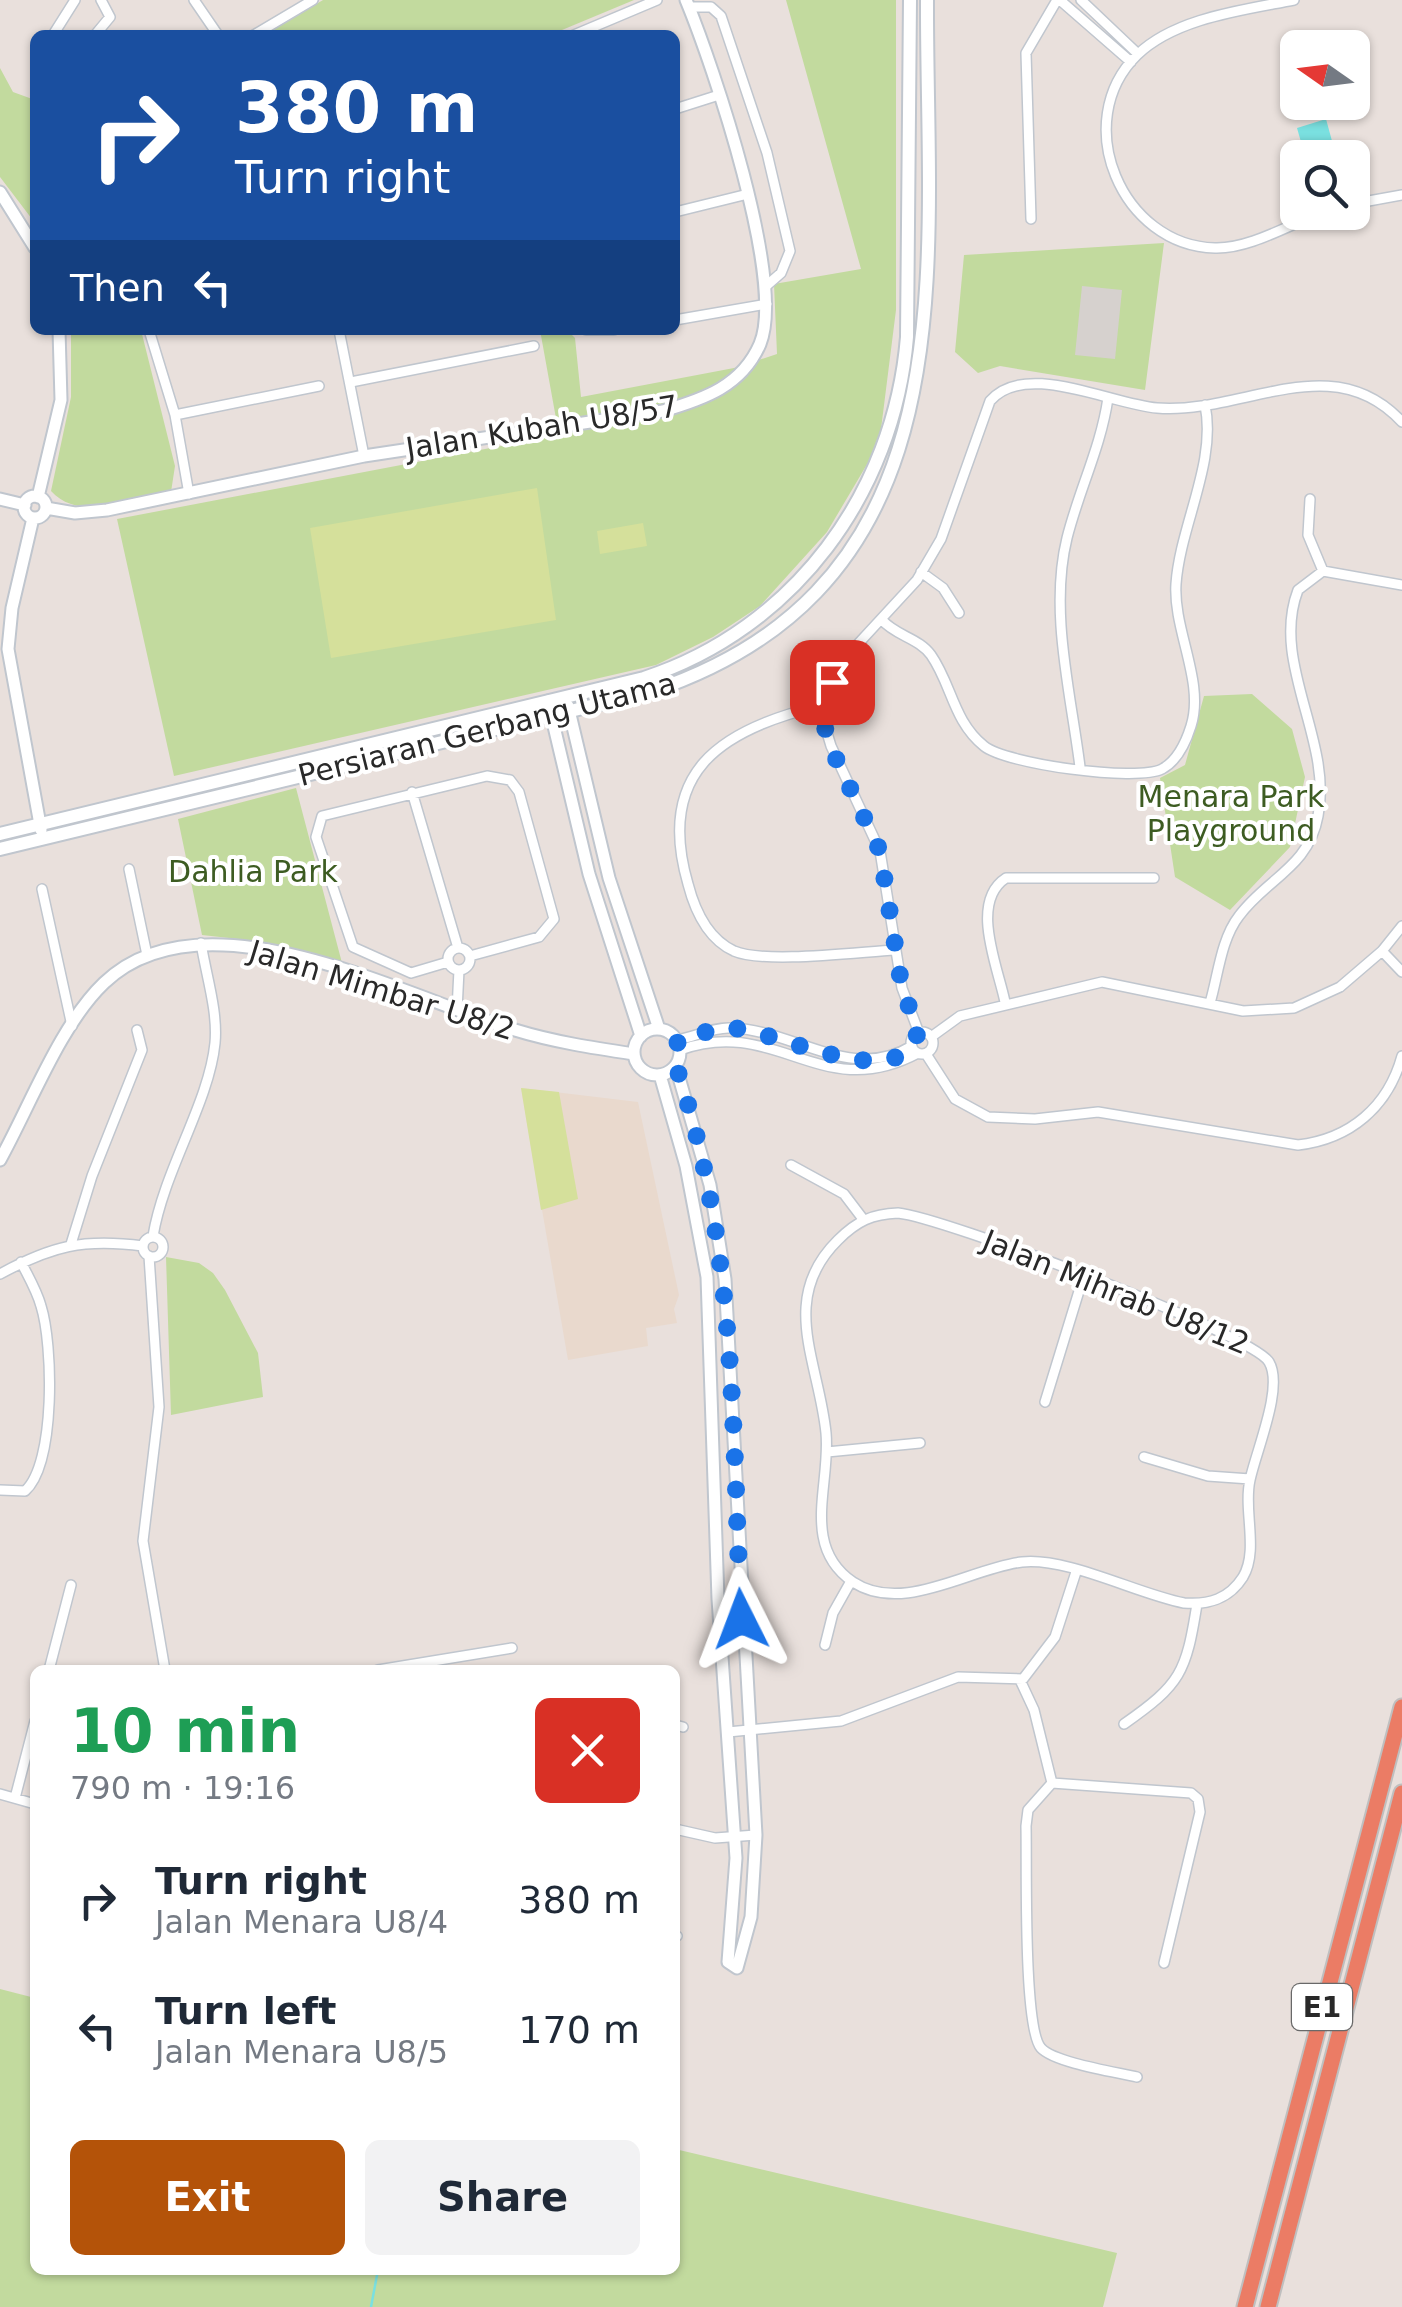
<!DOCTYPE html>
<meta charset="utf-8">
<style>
:root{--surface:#fff;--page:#f2f2f3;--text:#1f2937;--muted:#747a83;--accent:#b45309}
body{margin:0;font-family:"DejaVu Sans",sans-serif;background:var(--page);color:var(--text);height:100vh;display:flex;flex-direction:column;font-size:38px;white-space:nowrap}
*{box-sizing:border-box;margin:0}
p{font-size:32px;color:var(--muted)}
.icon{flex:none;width:55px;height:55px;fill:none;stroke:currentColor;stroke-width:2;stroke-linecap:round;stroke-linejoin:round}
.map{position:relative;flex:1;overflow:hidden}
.panel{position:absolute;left:30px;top:1665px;width:650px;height:610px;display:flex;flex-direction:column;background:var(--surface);border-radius:15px;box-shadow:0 2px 8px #0004}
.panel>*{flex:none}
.banner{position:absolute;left:30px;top:30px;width:650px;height:305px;border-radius:15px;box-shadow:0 2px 8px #0004;background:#1a4fa0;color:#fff;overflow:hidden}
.needle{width:65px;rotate:284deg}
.controls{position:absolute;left:1280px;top:30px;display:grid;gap:20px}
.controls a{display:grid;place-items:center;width:90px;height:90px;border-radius:15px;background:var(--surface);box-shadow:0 2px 8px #0004;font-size:50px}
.pin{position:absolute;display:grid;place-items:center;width:85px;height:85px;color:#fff;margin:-42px;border-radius:20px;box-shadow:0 5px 15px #0006}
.me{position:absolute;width:110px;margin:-55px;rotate:357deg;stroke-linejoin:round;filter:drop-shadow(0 0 8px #0008)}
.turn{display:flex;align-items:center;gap:35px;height:210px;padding:0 40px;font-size:45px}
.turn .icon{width:130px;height:130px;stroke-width:2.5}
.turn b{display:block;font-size:70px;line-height:85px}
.then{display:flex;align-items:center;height:95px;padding:0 40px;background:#0003;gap:20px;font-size:38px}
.round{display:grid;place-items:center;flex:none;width:105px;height:105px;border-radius:15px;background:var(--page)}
.headline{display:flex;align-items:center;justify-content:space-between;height:170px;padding:0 40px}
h1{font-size:60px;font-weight:700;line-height:75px;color:#1e9e55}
.primary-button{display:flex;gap:20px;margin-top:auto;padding:20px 40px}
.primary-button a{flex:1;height:115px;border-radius:15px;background:var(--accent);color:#fff;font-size:40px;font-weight:700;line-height:115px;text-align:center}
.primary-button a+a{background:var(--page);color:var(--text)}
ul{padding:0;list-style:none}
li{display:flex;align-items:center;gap:30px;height:130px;padding:0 40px}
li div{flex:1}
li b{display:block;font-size:38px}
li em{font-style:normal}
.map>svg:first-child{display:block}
.education{fill:#e9d9cd}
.green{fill:#c2da9e}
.pitch{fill:#d5e09b}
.plaza{fill:#d6d1ce}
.water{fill:#7ae0e0}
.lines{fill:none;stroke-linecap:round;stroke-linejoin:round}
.stream{stroke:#7ae0e0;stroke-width:2.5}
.minor-casing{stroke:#c0c6ce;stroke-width:12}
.tertiary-casing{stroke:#c0c6ce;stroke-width:15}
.secondary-casing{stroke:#c0c6ce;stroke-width:16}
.motorway-casing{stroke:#bfbfbf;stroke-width:19}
.minor{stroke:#fff;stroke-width:9}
.tertiary{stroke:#fff;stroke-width:11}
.secondary{stroke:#fff;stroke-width:12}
.motorway{stroke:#eb7c65;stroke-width:15}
.route{stroke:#1a73e8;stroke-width:18;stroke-dasharray:0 32.4}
.labels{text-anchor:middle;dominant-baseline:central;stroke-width:8;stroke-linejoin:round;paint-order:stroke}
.shield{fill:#fff;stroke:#696969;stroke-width:2.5}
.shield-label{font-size:28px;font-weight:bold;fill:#292929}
.street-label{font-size:30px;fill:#292929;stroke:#fff}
.park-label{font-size:30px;fill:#3d5c22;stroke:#fff}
</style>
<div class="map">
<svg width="1402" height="2307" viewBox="0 0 1402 2307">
<rect width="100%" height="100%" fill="#e9e0dc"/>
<path class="education" d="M521 1088 638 1102 679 1295 674 1309 677 1323 646 1328 648 1346 568 1360Z"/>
<path class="green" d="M323 0H634L550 35H265Z
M786 0H896V310L881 429 869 461 827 532 760 606 713 637 656 665 174 776 117 519 559 435 540 330H567L575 338 581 397 734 368 777 354 774 284 861 269Z
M0 68 13 92 35 100V223L0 177Z
M1164 243 1145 390 1000 366 978 373 955 352 964 255Z
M71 330H141L175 466 171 492C135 500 80 523 51 491L71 397Z
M1252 694 1292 729 1305 777 1290 847 1230 910 1175 877 1160 778 1185 765 1204 696Z
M296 788 342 963 257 941 202 935 178 819Z
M166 1257 199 1263 213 1273 225 1290 258 1353 263 1397 171 1415Z
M0 1989 35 1998V2270H675V2149L1117 2253 1103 2307H0Z"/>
<path class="pitch" d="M537 488 556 620 331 658 310 528Z
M643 523 647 546 600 554 597 531Z
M521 1088 559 1092 578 1199 541 1210Z"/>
<path class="plaza" d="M1082 286 1122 290 1115 359 1075 355Z"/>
<path class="water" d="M1326 119 1332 141 1303 149 1297 128Z"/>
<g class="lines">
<path class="stream" d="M371 2307 378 2270"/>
<g class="minor-casing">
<path id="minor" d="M194 0 218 35
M1081 0 1138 54
M1294 0C1243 10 1175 18 1137 55 1069 122 1122 246 1215 248 1250 249 1290 224 1323 212
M1061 1 1131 62
M689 7H711L721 16 767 153 790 251 781 273 765 287
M53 35 75 0
M95 35 110 17 101 0
M254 35 313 0
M574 35 657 0
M675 109 719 95
M1352 204 1402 195
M675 212 748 194
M1031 219 1026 53 1057 0
M675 320 767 304
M149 330 175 415 189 494
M339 330 364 456
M586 330H614
M351 382 534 346
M175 415 319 386
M1310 499 1308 535 1323 571
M921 572 943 588 959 613
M882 620C896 636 919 638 931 655 952 685 953 721 984 746 1006 764 1136 782 1162 769 1177 761 1186 742 1191 726 1205 682 1173 630 1176 584 1180 526 1217 462 1205 405
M819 706C718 730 656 774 688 884 695 911 708 939 734 951 764 964 858 952 895 950
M1080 767C1071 694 1049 611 1067 538 1079 490 1101 447 1108 398
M412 792 458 948
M129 869 147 955
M42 889 72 1026
M448 959a11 11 0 1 1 22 0a11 11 0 1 1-22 0Z
M1382 951 1402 972
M448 962 411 973 353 947 316 837 322 816 487 776 510 780 519 792 554 919 539 937 470 956
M1005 1002C998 967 969 902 1006 878H1154
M1210 1003C1218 976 1221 939 1239 916 1266 879 1309 867 1318 816 1333 740 1270 663 1298 590L1323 571 1402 585
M457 1010 459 970
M911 1043a11 11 0 1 1 22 0a11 11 0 1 1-22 0Z
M919 1033 902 988 880 851 831 746 819 706 845 658 917 580 941 539 990 401C1025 360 1110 404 1157 408 1242 415 1332 346 1402 422
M931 1037 960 1016 1102 982 1243 1011 1294 1008 1340 987 1382 951 1402 926
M677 1040C695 1037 713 1027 730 1028 793 1029 851 1083 912 1046
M680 1050C777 1015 821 1105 918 1053
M926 1054 955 1099 988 1117 1035 1119 1098 1112 1298 1145C1350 1139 1388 1107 1402 1056
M791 1165 844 1194 863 1219
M898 1213C942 1217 1253 1334 1269 1362 1284 1387 1256 1451 1250 1480 1243 1510 1259 1550 1243 1577 1229 1599 1209 1605 1184 1603 1137 1594 1068 1557 1022 1562 970 1568 903 1615 853 1582 800 1546 831 1484 826 1433 819 1362 778 1299 838 1240 857 1221 872 1214 898 1213Z
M153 1236C164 1170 209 1103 215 1043 218 1011 206 975 201 943
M143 1247a10 10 0 1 1 20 0a10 10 0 1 1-20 0Z
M71 1244 92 1176 142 1050 137 1030
M149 1256 159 1407 143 1541 165 1670
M0 1274C52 1246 83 1238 143 1246
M1045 1402 1083 1278
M827 1452 920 1443
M1144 1457 1208 1476 1250 1479
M0 1490 25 1491C56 1463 53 1344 41 1306 37 1291 28 1276 21 1262
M825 1645 833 1613 851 1581
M49 1670 71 1585
M378 1670 512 1648
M1020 1680 1034 1710 1052 1783 1028 1810 1026 1826C1027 1862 1023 2028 1041 2048 1055 2063 1116 2072 1137 2077
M1124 1724C1181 1684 1186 1673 1197 1604
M675 1725 683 1727
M728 1732 841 1721 958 1677 1023 1679 1055 1637 1076 1572
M1052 1783 1191 1793 1198 1799 1200 1812 1164 1963
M0 1794 35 1804
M15 1798 35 1721
M675 1829 715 1838 756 1835
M675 1935 677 1936"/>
</g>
<g class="tertiary-casing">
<path id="tertiary" d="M0 192 35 248
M24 507a11 11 0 1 1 22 0a11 11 0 1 1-22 0Z
M38 497 61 400 59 330
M0 499 25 505
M46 508 75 513 107 510 364 456 663 411C704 399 742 386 760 344 786 281 713 65 686 0
M33 518 12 608 8 649 41 830
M548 701 589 874 641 1036
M568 706 609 878 659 1029
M634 1052a23 23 0 1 1 46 0a23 23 0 1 1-46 0Z
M660 1075 686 1166 707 1277 718 1599 736 1858 728 1962 737 1968 751 1917 756 1835 725 1279 710 1185 676 1067
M0 1160C30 1106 60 1025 104 983 203 887 405 997 515 1030 554 1042 594 1048 634 1054"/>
</g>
<g class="secondary-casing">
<path id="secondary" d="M0 834 644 678C794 629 894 493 907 337L910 0
M0 849 653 691C974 583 926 271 927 0"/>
</g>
<g class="motorway-casing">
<path id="motorway" d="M1245 2307 1402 1707
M1268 2307 1402 1793"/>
</g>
<use href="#minor" class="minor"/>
<use href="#tertiary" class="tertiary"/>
<use href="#secondary" class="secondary"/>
<use href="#motorway" class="motorway"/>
</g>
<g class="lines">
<path class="route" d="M741 1619C732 1432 737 1245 676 1066L680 1056 677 1040C695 1037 713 1027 731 1028 770 1029 883 1088 912 1045 914 1041 915 1036 919 1033L902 988 880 851 830 746 819 706 832 682"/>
</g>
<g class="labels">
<rect class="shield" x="1292" y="1984" width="60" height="46" rx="8"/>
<g class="shield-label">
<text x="1322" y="2007">E1</text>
</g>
<g class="street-label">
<text transform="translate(542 427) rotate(-9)">Jalan Kubah U8/57</text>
<text transform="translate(487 729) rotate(-14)">Persiaran Gerbang Utama</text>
<text transform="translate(382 990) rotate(17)">Jalan Mimbar U8/2</text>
<text transform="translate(1116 1292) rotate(22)">Jalan Mihrab U8/12</text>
</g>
<g class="park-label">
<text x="1231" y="796">Menara Park<tspan x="1231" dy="34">Playground</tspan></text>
<text x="253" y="871">Dahlia Park</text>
</g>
</g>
</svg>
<div class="controls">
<a><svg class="needle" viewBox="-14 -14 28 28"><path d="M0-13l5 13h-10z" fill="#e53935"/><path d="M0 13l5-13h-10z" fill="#747a83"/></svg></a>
<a><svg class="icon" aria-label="search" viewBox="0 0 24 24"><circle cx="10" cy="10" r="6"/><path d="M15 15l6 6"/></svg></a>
</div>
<div class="pin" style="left:832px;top:682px;background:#d93025"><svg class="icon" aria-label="arrive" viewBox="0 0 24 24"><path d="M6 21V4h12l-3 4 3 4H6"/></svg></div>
<svg class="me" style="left:741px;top:1619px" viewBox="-20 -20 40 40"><path d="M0-17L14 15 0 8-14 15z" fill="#1a73e8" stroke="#fff" stroke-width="4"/></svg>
<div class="banner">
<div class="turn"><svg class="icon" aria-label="right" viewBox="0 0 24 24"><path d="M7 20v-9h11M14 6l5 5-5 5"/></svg><div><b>380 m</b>Turn right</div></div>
<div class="then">Then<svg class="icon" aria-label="left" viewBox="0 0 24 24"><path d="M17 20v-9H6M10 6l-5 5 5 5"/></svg></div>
</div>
<section class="panel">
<div class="headline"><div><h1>10 min</h1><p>790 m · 19:16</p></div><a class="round" style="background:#d93025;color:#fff"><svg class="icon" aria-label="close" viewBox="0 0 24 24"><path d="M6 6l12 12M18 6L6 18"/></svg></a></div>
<ul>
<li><svg class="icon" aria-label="right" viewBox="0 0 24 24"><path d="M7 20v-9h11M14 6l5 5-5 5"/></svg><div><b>Turn right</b><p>Jalan Menara U8/4</p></div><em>380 m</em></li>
<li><svg class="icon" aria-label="left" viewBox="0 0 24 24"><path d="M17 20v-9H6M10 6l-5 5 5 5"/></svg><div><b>Turn left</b><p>Jalan Menara U8/5</p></div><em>170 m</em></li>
</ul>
<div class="primary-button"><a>Exit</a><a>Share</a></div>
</section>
</div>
